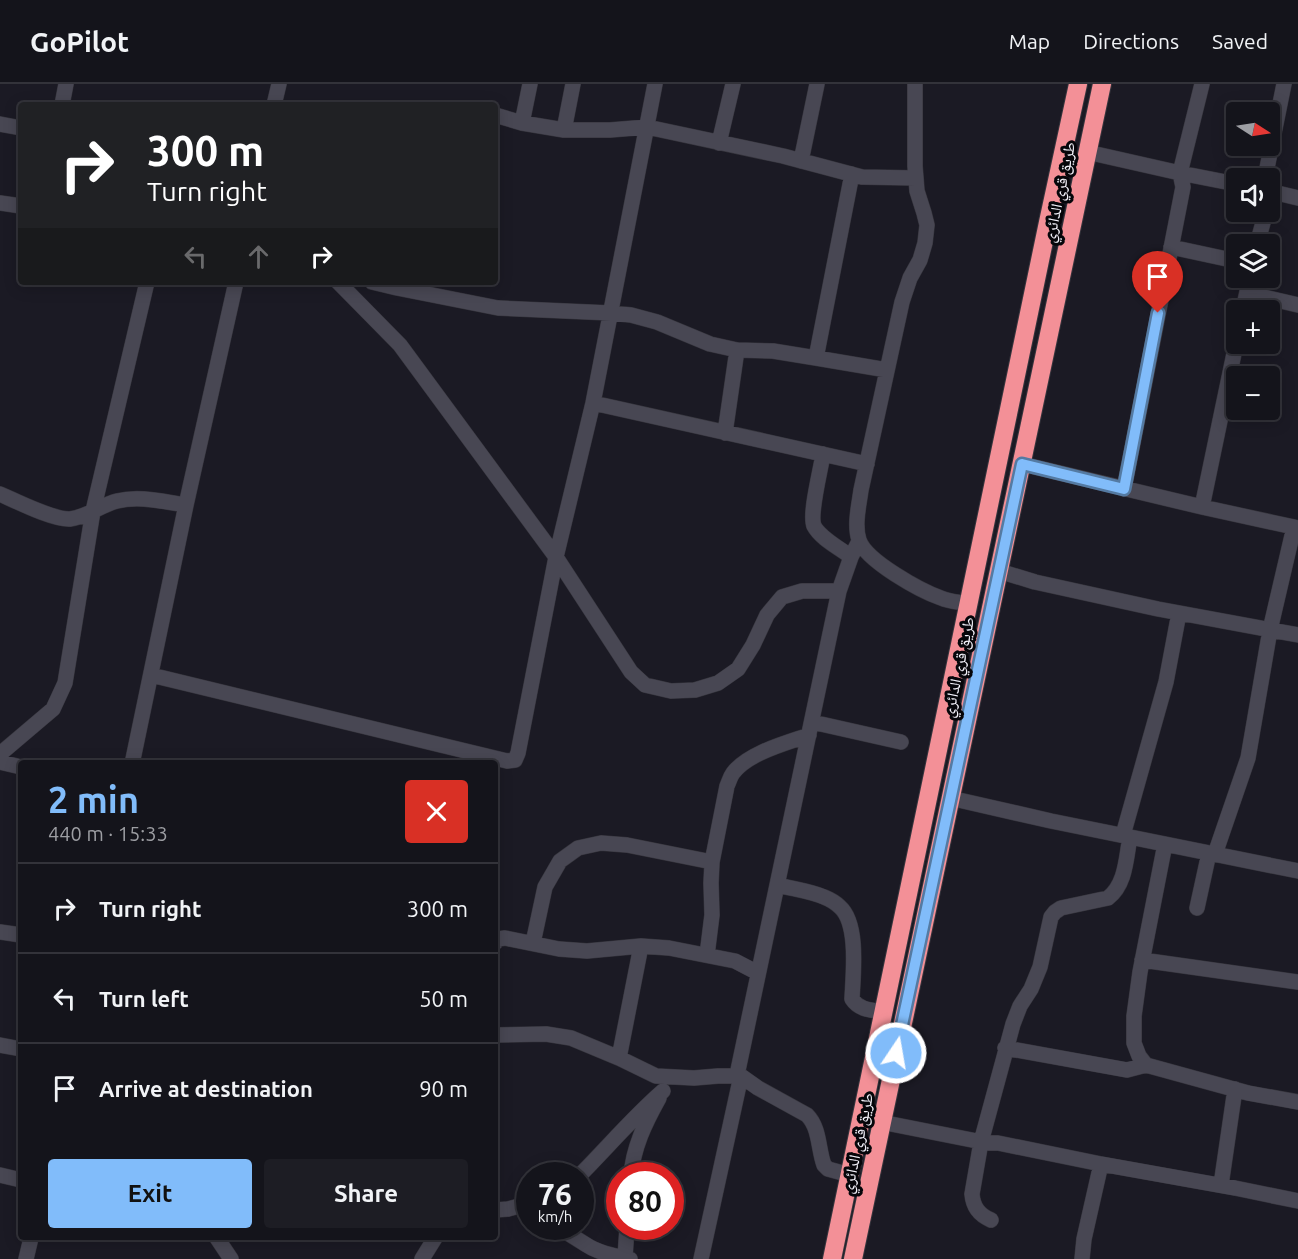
<!DOCTYPE html>
<meta charset="utf-8">
<style>
:root{--surface:#14141b;--page:#1d1d24;--text:#f1f3f6;--muted:#9d9ea3;--line:#33333a;--accent:#81bcfa}
body{margin:0;font-family:Ubuntu,"Noto Naskh Arabic",sans-serif;background:var(--page);color:var(--text);height:100vh;display:flex;flex-direction:column;font-size:22px;white-space:nowrap}
*{box-sizing:border-box;margin:0}
p{font-size:20px;color:var(--muted)}
.icon{flex:none;width:33px;height:33px;fill:none;stroke:currentColor;stroke-width:2;stroke-linecap:round;stroke-linejoin:round}
.map{position:relative;flex:1;overflow:hidden}
.details{position:absolute;left:18px;top:676px;width:480px;height:480px;display:flex;flex-direction:column;background:var(--surface);border-radius:6px;box-shadow:0 3px 15px #0003,0 0 0 2px var(--line)}
.details>*{flex:none}
.top-card{position:absolute;left:18px;top:18px;width:480px;height:183px;border-radius:6px;box-shadow:0 3px 15px #0003,0 0 0 2px var(--line);background:#202124;color:#fff;overflow:hidden}
.needle{width:39px;rotate:102deg}
.tools{position:absolute;left:1226px;top:18px;display:grid;gap:12px}
.tools a{display:grid;place-items:center;width:54px;height:54px;border-radius:6px;background:var(--surface);box-shadow:0 3px 15px #0003,0 0 0 2px var(--line);font-size:30px}
.speed{position:absolute;left:516px;top:1078px;display:flex;gap:12px;font-size:30px;font-weight:700;text-align:center}
.speed>*{display:grid;place-content:center;width:78px;height:78px;border-radius:50%;background:var(--surface);box-shadow:0 3px 15px #0003,0 0 0 2px var(--line);line-height:1}
.speed small{font-size:15px;font-weight:400}
.speed .limit{border:9px solid #d22;background:#fff;color:#111}
.pin{position:absolute;display:grid;place-items:center;width:51px;height:51px;color:#fff;margin:-62px -26px;border-radius:50% 50% 50% 0;rotate:-45deg;box-shadow:0 0 6px #0007}
.pin .icon{rotate:45deg}
.me{position:absolute;width:66px;margin:-33px;rotate:12deg;stroke-linejoin:round;filter:drop-shadow(0 0 4px #0008)}
.turn{display:flex;align-items:center;gap:21px;height:126px;padding:0 30px;font-size:27px}
.turn .icon{width:78px;height:78px;stroke-width:2.5}
.turn b{display:block;font-size:42px;line-height:51px}
.lanes{display:flex;align-items:center;height:57px;padding:0 30px;background:#0003;justify-content:center;gap:30px;direction:ltr}
.lanes .off{opacity:.35}
.round{display:grid;place-items:center;flex:none;width:63px;height:63px;border-radius:6px;background:var(--page)}
.overview{display:flex;align-items:center;justify-content:space-between;height:102px;padding:0 30px}
h1{font-size:36px;font-weight:700;line-height:45px;color:var(--accent)}
.cta{display:flex;gap:12px;margin-top:auto;padding:12px 30px}
.cta a{flex:1;height:69px;border-radius:6px;background:var(--accent);color:#111;font-size:24px;font-weight:700;line-height:69px;text-align:center}
.cta a+a{background:var(--page);color:var(--text)}
ul{padding:0;list-style:none}
li{display:flex;align-items:center;gap:18px;height:90px;padding:0 30px;border-top:2px solid var(--line)}
li div{flex:1}
li b{display:block;font-size:22px}
li em{font-style:normal}
header{display:flex;align-items:center;gap:36px;box-sizing:border-box;height:84px;padding:0 30px;background:var(--surface);border-bottom:2px solid var(--line)}
header strong{font-size:28px}
nav{display:flex;gap:33px;margin-inline-start:auto;font-size:21px}
.map>svg:first-child{display:block}
.lines{fill:none;stroke-linecap:round;stroke-linejoin:round}
.street-casing{stroke:#36353d;stroke-width:16}
.highway-casing{stroke:#36353d;stroke-width:20}
.street{stroke:#484753;stroke-width:15}
.highway{stroke:#f39097;stroke-width:18}
.route-casing{stroke:#547aa2;stroke-width:15}
.route{stroke:#81bcfa;stroke-width:10}
.labels{text-anchor:middle;dominant-baseline:central;stroke-width:6;stroke-linejoin:round;paint-order:stroke}
.street-label{font-size:16px;fill:#f4f3fb;stroke:#06060a}
</style>
<header>
<strong>GoPilot</strong>
<nav><a>Map</a><a>Directions</a><a>Saved</a></nav>
</header>
<div class="map">
<svg width="1298" height="1175" viewBox="0 0 1298 1175">
<rect width="100%" height="100%" fill="#1b1a24"/>
<g class="lines">
<g class="street-casing">
<path id="street" d="M915 0V82L917 107 924 129 927 141 925 159 920 176 910 194 902 218 861 406C859 421 854 441 859 456 866 477 921 507 941 514 950 518 960 518 969 520
M62 21 66 0
M274 21 279 0
M495 31 522 39 564 46H610L647 43 783 72 862 93 916 94
M522 39 530 0
M0 40 21 44
M564 46 573 0
M719 59 733 0
M1087 68 1180 89 1236 100
M801 77 817 0
M1265 94 1284 0
M1269 107 1298 114
M0 119 21 122
M1257 160 1266 128
M1171 163 1236 177
M338 198 400 261 556 473 631 588 645 601 671 607 695 606 718 599 738 585 753 561 767 531 782 513 802 507H839
M372 198 397 204 498 224 611 229 631 231 657 238 710 260 737 266 773 267 816 274 887 286
M1247 209 1298 221
M1243 226 1250 194
M816 274 852 90
M593 319 867 380
M725 349 737 266
M823 370C821 385 809 430 814 442 821 455 840 464 851 473
M1022 380 1202 423 1298 444
M1124 405 1183 103 1180 89 1202 0
M0 410C16 417 53 436 70 435 87 433 101 421 117 417 140 411 164 418 186 421
M1202 423 1236 260
M999 487 1035 498 1158 525 1298 551
M151 591 507 677 515 676 518 669 556 473 593 319 655 0
M812 638 901 658
M0 670 53 625 65 599 93 427 147 198
M0 678 21 683
M132 680 186 421 236 198
M950 714 1051 737 1298 787
M1123 751 1166 598 1179 529
M1165 760 1140 888 1134 932V959L1139 972 1146 981 1248 1009 1298 1018
M1215 770 1248 674 1270 546 1294 443
M778 801C793 805 810 807 824 813 829 815 836 819 840 823 859 840 853 891 852 915 859 926 871 926 884 928
M1197 824 1209 769
M0 848 21 851
M495 859 498 855 505 854 559 865 587 867 641 862 669 864 735 877 758 889
M533 859 545 803 560 777 578 764 601 759 627 761 712 778
M707 871 712 831 711 799 712 778 727 702C729 698 730 693 733 689 748 669 786 659 809 651
M1142 876 1298 898
M495 951 546 950 571 954 619 974 656 992 694 994 718 992H741L758 1004 807 1031C820 1044 818 1065 824 1081L828 1085 850 1091
M0 961 21 965
M1005 964 1127 986 1146 981
M619 974 641 862
M737 991 839 507 851 473 859 457
M881 1038 987 1059H998L1101 1080 1235 1104 1298 1117
M0 1091 21 1096
M579 1092C607 1064 633 1033 663 1007
M631 1092C633 1064 645 1039 659 1014
M1221 1101 1235 1005
M495 1126 508 1125 530 1119
M991 1136C979 1131 973 1123 972 1110L981 1058 1013 940 1020 922 1031 905 1040 883 1051 833 1055 828 1061 824 1108 814C1126 800 1126 774 1130 753
M556 1143C567 1148 575 1154 585 1160 598 1169 615 1172 630 1175
M217 1154 231 1175
M625 1174 627 1143
M26 1175 31 1154
M422 1175 435 1154
M701 1175 741 992
M1082 1175 1084 1155 1101 1080"/>
</g>
<g class="highway-casing">
<path id="highway" d="M832 1175 1048 138 1078 0
M853 1175 1102 0"/>
</g>
<use href="#street" class="street"/>
<use href="#highway" class="highway"/>
</g>
<g class="lines">
<g class="route-casing">
<path id="route" d="M896 969 1022 380 1124 405 1158 229"/>
</g>
<use href="#route" class="route"/>
</g>
<g class="labels">
<g class="street-label">
<text transform="translate(1059 108) rotate(-78)">طريق قري الدائري</text>
<text transform="translate(958 583) rotate(-78)">طريق قري الدائري</text>
<text transform="translate(857 1059) rotate(-78)">طريق قري الدائري</text>
</g>
</g>
</svg>
<div class="tools">
<a><svg class="needle" viewBox="-14 -14 28 28"><path d="M0-13l5 13h-10z" fill="#e53935"/><path d="M0 13l5-13h-10z" fill="#9d9ea3"/></svg></a>
<a><svg class="icon" aria-label="sound" viewBox="0 0 24 24"><path d="M4 9h4l5-4v14l-5-4H4zM17 9q2 3 0 6"/></svg></a>
<a><svg class="icon" aria-label="layers" viewBox="0 0 24 24"><path d="M12 4l9 5-9 5-9-5zM3 14l9 5 9-5"/></svg></a>
<a>+</a>
<a>−</a>
</div>
<div class="speed"><div>76<small>km/h</small></div><div class="limit">80</div></div>
<div class="pin" style="left:1158px;top:229px;background:#d93025"><svg class="icon" aria-label="arrive" viewBox="0 0 24 24"><path d="M6 21V4h12l-3 4 3 4H6"/></svg></div>
<svg class="me" style="left:896px;top:969px" viewBox="-20 -20 40 40"><circle r="17" fill="#81bcfa" stroke="#fff" stroke-width="3"/><path d="M0-11L8 9 0 5-8 9z" fill="#fff"/></svg>
<div class="top-card">
<div class="turn"><svg class="icon" aria-label="right" viewBox="0 0 24 24"><path d="M7 20v-9h11M14 6l5 5-5 5"/></svg><div><b>300 m</b>Turn right</div></div>
<div class="lanes"><svg class="icon off" aria-label="left" viewBox="0 0 24 24"><path d="M17 20v-9H6M10 6l-5 5 5 5"/></svg><svg class="icon off" aria-label="ahead" viewBox="0 0 24 24"><path d="M12 20V5M6 11l6-6 6 6"/></svg><svg class="icon" aria-label="right" viewBox="0 0 24 24"><path d="M7 20v-9h11M14 6l5 5-5 5"/></svg></div>
</div>
<section class="details">
<div class="overview"><div><h1>2 min</h1><p>440 m · 15:33</p></div><a class="round" style="background:#d93025;color:#fff"><svg class="icon" aria-label="close" viewBox="0 0 24 24"><path d="M6 6l12 12M18 6L6 18"/></svg></a></div>
<ul>
<li><svg class="icon" aria-label="right" viewBox="0 0 24 24"><path d="M7 20v-9h11M14 6l5 5-5 5"/></svg><div><b>Turn right</b></div><em>300 m</em></li>
<li><svg class="icon" aria-label="left" viewBox="0 0 24 24"><path d="M17 20v-9H6M10 6l-5 5 5 5"/></svg><div><b>Turn left</b></div><em>50 m</em></li>
<li><svg class="icon" aria-label="arrive" viewBox="0 0 24 24"><path d="M6 21V4h12l-3 4 3 4H6"/></svg><div><b>Arrive at destination</b></div><em>90 m</em></li>
</ul>
<div class="cta"><a>Exit</a><a>Share</a></div>
</section>
</div>
